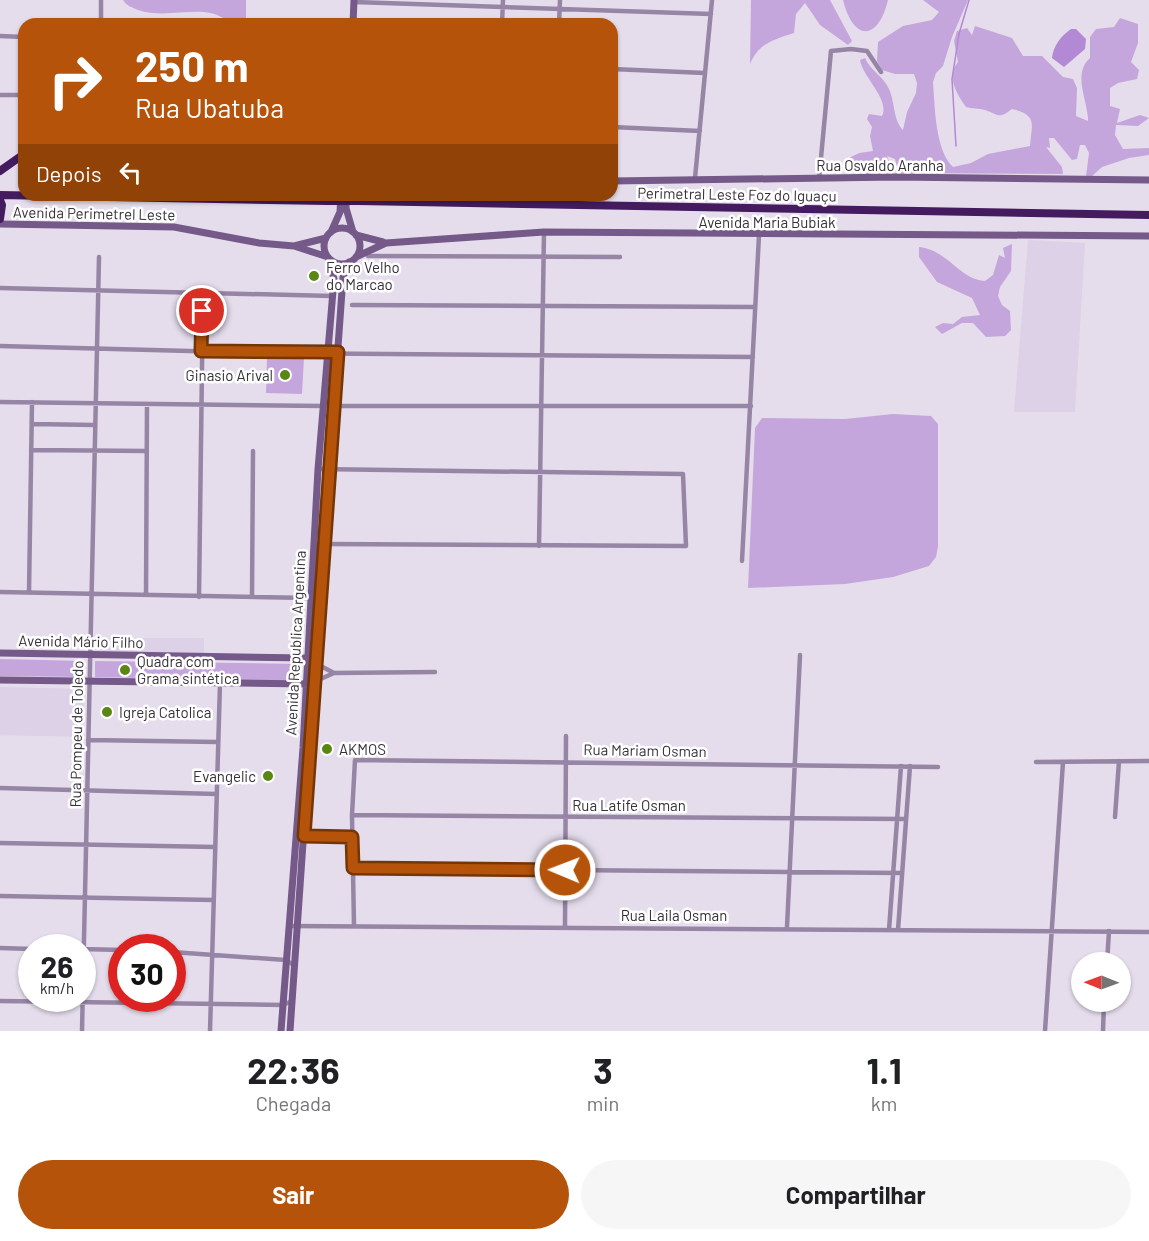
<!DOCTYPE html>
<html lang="pt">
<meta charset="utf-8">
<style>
:root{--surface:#fff;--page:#f6f6f6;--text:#202124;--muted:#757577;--accent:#b45309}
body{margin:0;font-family:Barlow,sans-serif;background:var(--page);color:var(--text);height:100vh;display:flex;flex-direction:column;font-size:22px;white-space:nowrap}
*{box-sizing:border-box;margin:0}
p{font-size:20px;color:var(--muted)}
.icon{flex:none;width:33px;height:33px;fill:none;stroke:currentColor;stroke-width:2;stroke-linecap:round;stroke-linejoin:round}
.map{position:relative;height:1031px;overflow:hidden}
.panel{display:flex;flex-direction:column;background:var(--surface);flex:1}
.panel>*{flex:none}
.guide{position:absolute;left:18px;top:18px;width:600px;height:183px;border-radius:18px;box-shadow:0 2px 4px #0004;background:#b45309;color:#fff;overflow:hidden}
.needle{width:39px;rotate:271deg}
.tools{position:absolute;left:1071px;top:952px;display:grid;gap:12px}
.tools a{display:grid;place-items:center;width:60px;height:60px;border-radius:50%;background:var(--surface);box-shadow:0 2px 4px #0004;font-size:30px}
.speed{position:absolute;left:18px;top:934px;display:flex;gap:12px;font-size:30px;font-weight:700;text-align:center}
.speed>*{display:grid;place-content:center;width:78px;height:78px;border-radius:50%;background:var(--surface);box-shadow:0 2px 4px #0004;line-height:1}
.speed small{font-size:15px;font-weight:400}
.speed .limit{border:9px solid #d22;background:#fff;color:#111}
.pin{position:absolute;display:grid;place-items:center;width:51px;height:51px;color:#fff;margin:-26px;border:3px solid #fff;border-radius:50%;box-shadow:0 2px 6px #0007}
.me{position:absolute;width:66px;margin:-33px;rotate:271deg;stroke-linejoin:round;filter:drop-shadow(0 0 4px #0008)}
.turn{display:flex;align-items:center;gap:21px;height:126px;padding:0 18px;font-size:27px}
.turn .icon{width:78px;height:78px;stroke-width:2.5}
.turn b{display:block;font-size:42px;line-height:51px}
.then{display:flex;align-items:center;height:57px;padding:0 18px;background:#0003;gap:12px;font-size:22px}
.eta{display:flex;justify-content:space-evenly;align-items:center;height:102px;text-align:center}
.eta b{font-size:36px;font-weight:700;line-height:42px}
.cta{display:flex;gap:12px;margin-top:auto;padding:12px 18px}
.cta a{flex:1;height:69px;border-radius:36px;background:var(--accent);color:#fff;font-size:24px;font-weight:700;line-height:69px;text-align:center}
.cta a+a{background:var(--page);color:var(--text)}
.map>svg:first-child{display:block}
.built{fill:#dcd1e6}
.green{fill:#c4a6dc}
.water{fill:#b388d5}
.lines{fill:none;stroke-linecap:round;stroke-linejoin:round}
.stream{stroke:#b388d5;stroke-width:1.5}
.street{stroke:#9785a6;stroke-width:4.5}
.secondary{stroke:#745989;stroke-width:7}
.highway{stroke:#451b5f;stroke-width:8}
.highway-bridge{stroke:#451b5f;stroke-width:8}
.route-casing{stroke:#753606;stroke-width:15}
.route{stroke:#b45309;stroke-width:10}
.poi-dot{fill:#5a8613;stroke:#fff;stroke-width:2}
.labels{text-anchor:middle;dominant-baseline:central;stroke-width:5;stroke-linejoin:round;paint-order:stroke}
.street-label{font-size:15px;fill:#363238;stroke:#fff}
.poi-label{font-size:15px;fill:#363238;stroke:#fff;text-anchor:start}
</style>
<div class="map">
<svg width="1149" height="1031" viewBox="0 0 1149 1031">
<rect width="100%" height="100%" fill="#e5ddec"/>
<path class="built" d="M1028 240 1085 243 1075 412H1014Z
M90 638H204V655L91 654Z
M0 687 84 689 83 737 0 735Z"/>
<path class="green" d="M123 0H246V24H230C208 0 171 21 138 10 131 7 127 6 123 0Z
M751 0H830L852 41 848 45 820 25 805 3 796 14 794 33C773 40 759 43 750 64Z
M843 0H888C878 42 853 41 843 0Z
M923 0H968L952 37 943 66 936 73 933 82C935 107 935 150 953 167L971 163 988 154 1030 146C1031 126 1039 115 1012 109 998 120 998 114 985 110 979 108 972 109 966 107 956 93 946 76 958 62L954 41 957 31 967 28 972 35 975 26 1012 38 1023 56H1042L1063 77 1073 79 1077 88 1076 116 1088 121V118C1086 97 1073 73 1090 58V37L1096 29 1114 27 1120 18 1138 24V43L1131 62 1139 70 1137 79 1118 83 1110 88V106L1120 109 1117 123 1140 115 1149 118 1138 126 1116 125 1115 135 1123 149 1149 148V155L1129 158 1102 167 1091 177 1086 176 1089 153 1085 145H1080L1077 159 1072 160 1054 138H1049L1050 148 1046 147 1062 167 1063 174 899 173 895 159 887 156 890 164 885 165 886 173 879 171 871 175 866 174 872 166V161L848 164 845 160 859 153 873 151 870 136 872 127 867 119 869 114 882 116C890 99 863 78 860 60L865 58C870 70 884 77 889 89 895 102 893 120 903 130L907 112 916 93 917 83 914 74H895L882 70 877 61 878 42 903 26 932 20 939 12Z
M1012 244 1011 271 1000 287 998 296 1002 305 1010 311 1011 330 1005 336 986 337 973 323H962L942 334 935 327 943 323 953 324 962 317 980 315 972 298 937 282 919 257V247C950 251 958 279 985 281L993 275 999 255 1005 258 1003 248Z
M267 357 304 358 302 394 266 393Z
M893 414 931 416 938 424V546L936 557 929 566 893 577 845 584 748 588 755 428 762 418 845 419Z
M0 659 84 661V677L0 676Z
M95 661 299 664V681L95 677Z"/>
<path class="water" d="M1071 29H1076L1086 39 1085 49 1064 67 1052 58C1053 46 1061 36 1071 29Z"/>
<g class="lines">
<path class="stream" d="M956 146 952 79 959 34 969 0"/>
<path class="street" d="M101 0V24
M354 2 711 14
M502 24 503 0
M559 24 560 0
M0 36 24 37
M612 69 705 73
M0 95H24
M612 127 700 131
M695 178 712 0
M819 179 831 51 851 49 867 51 881 72
M368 256 620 257
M0 288 332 296
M352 305 755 307
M0 346 265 353 753 357
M0 402 323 406
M333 406H751
M32 424 95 425
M31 450 147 451
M318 469 683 474 686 546 324 544
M539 546 544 232
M742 561 759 235
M0 592 311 598
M29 592 32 402
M146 594 147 404
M252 596 253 451
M199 597 203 291
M317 664 334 673
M316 681 334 673 435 672
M88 740 217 742
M1036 762 1149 761
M0 788 216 794
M352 815 906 819
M1115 817 1119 761
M304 836 352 837
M0 843 215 847
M353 868 901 873
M0 896 213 900
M290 926 1149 932
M354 926 352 815 355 760 938 767
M565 927 566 736
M787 927 800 655
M889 930 901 766
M898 930 910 766
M0 948 32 949
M82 949 122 950
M172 952 286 960 295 966
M1107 963 1109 931
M0 1001 283 1005 292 1001
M82 1031 99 257
M210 1031 220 683
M1045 1031 1063 762
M1103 1031 1104 1002"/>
<path class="secondary" d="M353 24 354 0
M612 181 896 177 1149 180
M346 195V208L353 232
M0 224 174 227 259 243 294 246 328 257 334 279 318 469 303 748 281 1031
M324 246a18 18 0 1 1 36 0a18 18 0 1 1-36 0Z
M331 232 340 212 341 195
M356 235 383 242
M294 246 326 238
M356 257 386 243 544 232 1149 236
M0 653 306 658 317 664
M0 680 309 684
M290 1031C309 780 323 528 343 277L349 262"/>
<path class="highway" d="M0 171 24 154
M0 195 328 201
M0 200 2 205 0 219
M359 201 1149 215"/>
<path class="highway-bridge" d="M328 201H359"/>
</g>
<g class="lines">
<g class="route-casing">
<path id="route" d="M202 311 201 351 338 352 304 836 352 837 353 868 565 870"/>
</g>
<use href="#route" class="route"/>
</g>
<g class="poi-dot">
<circle cx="314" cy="276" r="6"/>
<circle cx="285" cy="375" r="6"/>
<circle cx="125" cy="670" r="6"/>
<circle cx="107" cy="712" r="6"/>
<circle cx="327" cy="749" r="6"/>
<circle cx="268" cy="776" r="6"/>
</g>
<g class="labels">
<g class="street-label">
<text x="880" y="165">Rua Osvaldo Aranha</text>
<text transform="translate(737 194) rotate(1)">Perimetral Leste Foz do Iguaçu</text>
<text transform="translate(94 213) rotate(1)">Avenida Perimetrel Leste</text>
<text x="767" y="222">Avenida Maria Bubiak</text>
<text transform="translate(81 641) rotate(1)">Avenida Mário Filho</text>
<text transform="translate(295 643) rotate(-87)">Avenida Republica Argentina</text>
<text transform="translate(76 734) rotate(-89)">Rua Pompeu de Toledo</text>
<text transform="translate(645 750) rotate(1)">Rua Mariam Osman</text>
<text x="629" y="805">Rua Latife Osman</text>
<text x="674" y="915">Rua Laila Osman</text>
</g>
<g class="poi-label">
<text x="326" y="267">Ferro Velho<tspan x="326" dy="17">do Marcao</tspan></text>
<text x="273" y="375" text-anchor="end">Ginasio Arival</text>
<text x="137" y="661">Quadra com<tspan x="137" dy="17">Grama sintética</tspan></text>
<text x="119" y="712">Igreja Catolica</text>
<text x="339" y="749">AKMOS</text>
<text x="256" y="776" text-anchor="end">Evangelic</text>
</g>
</g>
</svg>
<div class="tools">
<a><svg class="needle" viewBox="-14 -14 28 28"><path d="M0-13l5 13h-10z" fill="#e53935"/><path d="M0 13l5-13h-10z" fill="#757577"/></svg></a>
</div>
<div class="speed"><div>26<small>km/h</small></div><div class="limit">30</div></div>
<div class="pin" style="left:202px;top:311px;background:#d93025"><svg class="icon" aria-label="arrive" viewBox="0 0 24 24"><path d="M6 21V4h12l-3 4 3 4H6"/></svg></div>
<svg class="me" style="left:565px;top:870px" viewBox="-20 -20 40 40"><circle r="17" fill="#b45309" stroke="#fff" stroke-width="3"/><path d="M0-11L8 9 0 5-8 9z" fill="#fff"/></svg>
<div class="guide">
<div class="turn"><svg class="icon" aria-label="right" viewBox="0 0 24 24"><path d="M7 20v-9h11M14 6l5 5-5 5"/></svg><div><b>250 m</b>Rua Ubatuba</div></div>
<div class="then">Depois<svg class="icon" aria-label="left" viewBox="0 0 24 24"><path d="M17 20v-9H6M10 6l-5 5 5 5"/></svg></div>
</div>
</div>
<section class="panel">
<div class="eta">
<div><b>22:36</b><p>Chegada</p></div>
<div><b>3</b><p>min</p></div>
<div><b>1.1</b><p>km</p></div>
</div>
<div class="cta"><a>Sair</a><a>Compartilhar</a></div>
</section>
